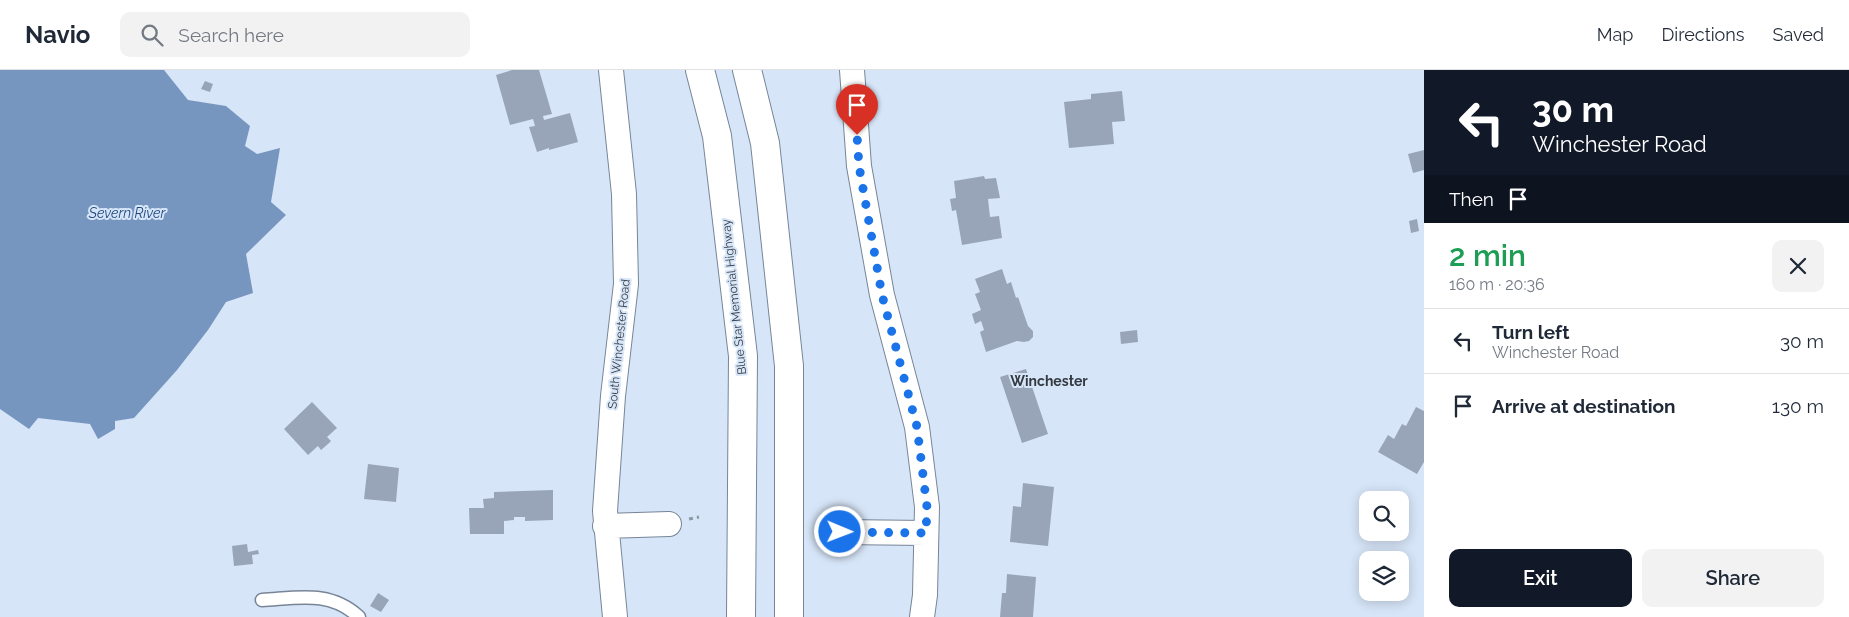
<!DOCTYPE html>
<meta charset="utf-8">
<style>
:root{--surface:#fff;--page:#f2f2f3;--text:#1f2937;--muted:#747a83;--line:#e0e1e3;--accent:#111827}
body{margin:0;font-family:Raleway,sans-serif;background:var(--page);color:var(--text);height:100vh;display:flex;flex-direction:column;font-size:19px;white-space:nowrap}
*{box-sizing:border-box;margin:0}
p{font-size:16px;color:var(--muted)}
.icon{flex:none;width:28px;height:28px;fill:none;stroke:currentColor;stroke-width:2;stroke-linecap:round;stroke-linejoin:round}
.map{position:relative;flex:1;overflow:hidden}
.drawer{display:flex;flex-direction:column;background:var(--surface);width:425px}
.drawer>*{flex:none}
.top-card{background:#111827;color:#fff;overflow:hidden}
.tools{position:absolute;left:1359px;top:421px;display:grid;gap:10px}
.tools a{display:grid;place-items:center;width:50px;height:50px;border-radius:10px;background:var(--surface);box-shadow:0 2px 12px #0003;font-size:25px}
.pin{position:absolute;display:grid;place-items:center;width:42px;height:42px;color:#fff;margin:-51px -21px;border-radius:50% 50% 50% 0;rotate:-45deg;box-shadow:0 0 5px #0007}
.pin .icon{rotate:45deg}
.me{position:absolute;width:55px;margin:-28px;rotate:91deg;stroke-linejoin:round;filter:drop-shadow(0 0 4px #0008)}
.turn{display:flex;align-items:center;gap:18px;height:105px;padding:0 25px;font-size:22px}
.turn .icon{width:65px;height:65px;stroke-width:2.5}
.turn b{display:block;font-size:35px;line-height:42px}
.then{display:flex;align-items:center;height:48px;padding:0 25px;background:#0003;gap:10px;font-size:19px}
.round{display:grid;place-items:center;flex:none;width:52px;height:52px;border-radius:10px;background:var(--page)}
.summary{display:flex;align-items:center;justify-content:space-between;height:85px;padding:0 25px}
h1{font-size:30px;font-weight:600;line-height:38px;color:#1e9e55}
.action{display:flex;gap:10px;margin-top:auto;padding:10px 25px}
.action a{flex:1;height:58px;border-radius:10px;background:var(--accent);color:#fff;font-size:20px;font-weight:600;line-height:58px;text-align:center}
.action a+a{background:var(--page);color:var(--text)}
ul{padding:0;list-style:none}
li{display:flex;align-items:center;gap:15px;height:65px;padding:0 25px;border-top:1px solid var(--line)}
li div{flex:1}
li b{display:block;font-size:19px}
li em{font-style:normal}
header{display:flex;align-items:center;gap:30px;box-sizing:border-box;height:70px;padding:0 25px;background:var(--surface);border-bottom:1px solid var(--line)}
header strong{font-size:24px}
nav{display:flex;gap:28px;margin-inline-start:auto;font-size:18px}
.search{width:350px;height:45px;background:var(--page);display:flex;align-items:center;gap:12px;box-sizing:border-box;padding:0 18px;border-radius:10px;color:var(--muted);font-size:19px}
main{display:flex;flex:1;min-height:0}
.map>svg:first-child{display:block}
.water{fill:#7796bf}
.building{fill:#98a5b8}
.lines{fill:none;stroke-linecap:round;stroke-linejoin:round}
.service-casing{stroke:#778597;stroke-width:15}
.minor-casing{stroke:#778597;stroke-width:26}
.motorway-casing{stroke:#778597;stroke-width:30}
.path{stroke:#8d98a6;stroke-width:3;stroke-dasharray:4 4;stroke-linecap:butt}
.service{stroke:#fff;stroke-width:12}
.minor{stroke:#fff;stroke-width:24}
.motorway{stroke:#fff;stroke-width:28}
.route{stroke:#1a73e8;stroke-width:9;stroke-dasharray:0 16.2}
.labels{text-anchor:middle;dominant-baseline:central;stroke-width:4;stroke-linejoin:round;paint-order:stroke}
.street-label{font-size:12px;fill:#343a42;stroke:#d6e5f8}
.water-label{font-size:14px;font-style:italic;fill:#1f487d;stroke:#d6e5f8}
.neighbourhood-label{font-size:14px;font-weight:bold;fill:#343a42;stroke:#d6e5f8}
</style>
<header>
<strong>Navio</strong>
<div class="search"><svg class="icon" aria-label="search" viewBox="0 0 24 24"><circle cx="10" cy="10" r="6"/><path d="M15 15l6 6"/></svg>Search here</div>
<nav><a>Map</a><a>Directions</a><a>Saved</a></nav>
</header>
<main>
<div class="map">
<svg width="1424" height="547" viewBox="0 0 1424 547">
<rect width="100%" height="100%" fill="#d6e5f8"/>
<path class="water" d="M0 0H164L188 30 226 36 250 56 245 76 257 84 280 78 271 132 286 145 246 184 253 223 226 232 208 260 177 300 134 348 115 351V359L98 369 90 354 38 348 29 359 0 339Z"/>
<path class="building" d="M512 0H539L552 44 543 46 544 50 570 43 578 72 549 80V78L537 82 529 57 535 56 533 49 510 55 496 5Z
M205 11 213 14 210 22 201 19Z
M1122 21 1125 51 1112 52 1114 74 1069 78 1064 32 1091 29V24Z
M1424 80V100L1413 103 1408 84Z
M984 106 985 109 996 108 1000 128 988 129 990 147 999 146 1002 168 962 175 956 140 952 141 950 129 956 128 954 111Z
M1417 149 1419 161 1411 163 1409 151Z
M1002 199 1007 214 1011 212 1016 228 1018 227 1028 256 1033 261V267L1029 271 1024 272 1017 271 986 282 980 262 984 260 981 251 975 254 972 244 981 240 975 224 980 222 975 209Z
M1137 260 1138 272 1121 274 1120 262Z
M1026 299 1048 364 1022 373 1000 307Z
M312 332 337 358 327 367 331 371 328 374 321 380 318 376 308 385 284 359Z
M1416 337 1424 341V392L1417 404 1378 382 1388 365 1394 369 1402 354 1406 356Z
M368 394 399 398 396 432 364 429Z
M1023 413 1054 417 1048 476 1010 472 1013 436 1021 437Z
M553 420V450L525 451V447H514V450L504 451V464H470L469 438H484L483 429 494 428V422Z
M247 474 248 482 258 480 259 484 252 485 253 494 234 496 232 476Z
M1007 504 1036 507 1033 547H1000L1002 523H1006Z
M378 523 389 530 381 542 370 536Z"/>
<g class="lines">
<g class="service-casing">
<path id="service" d="M262 530C298 528 330 520 359 547"/>
</g>
<g class="minor-casing">
<path id="minor" d="M611 0 624 124 626 214 613 326 605 441 615 547
M852 0 859 96 882 225 917 357 927 437 925 525 922 547
M605 456 669 454
M840 462 926 463"/>
</g>
<g class="motorway-casing">
<path id="motorway" d="M700 0 717 66 743 286 741 547
M747 0 765 73 789 296V547"/>
</g>
<path class="path" d="M689 449 699 447"/>
<use href="#service" class="service"/>
<use href="#minor" class="minor"/>
<use href="#motorway" class="motorway"/>
</g>
<g class="lines">
<path class="route" d="M840 462 926 463 927 437 917 357 882 225 859 96 857 65"/>
</g>
<g class="labels">
<g class="street-label">
<text transform="translate(734 227) rotate(-96)">Blue Star Memorial Highway</text>
<text transform="translate(619 274) rotate(-84)">South Winchester Road</text>
</g>
<g class="water-label">
<text x="127" y="143">Severn River</text>
</g>
<g class="neighbourhood-label">
<text x="1049" y="311">Winchester</text>
</g>
</g>
</svg>
<div class="tools">
<a><svg class="icon" aria-label="search" viewBox="0 0 24 24"><circle cx="10" cy="10" r="6"/><path d="M15 15l6 6"/></svg></a>
<a><svg class="icon" aria-label="layers" viewBox="0 0 24 24"><path d="M12 4l9 5-9 5-9-5zM3 14l9 5 9-5"/></svg></a>
</div>
<div class="pin" style="left:857px;top:65px;background:#d93025"><svg class="icon" aria-label="arrive" viewBox="0 0 24 24"><path d="M6 21V4h12l-3 4 3 4H6"/></svg></div>
<svg class="me" style="left:840px;top:462px" viewBox="-20 -20 40 40"><circle r="17" fill="#1a73e8" stroke="#fff" stroke-width="3"/><path d="M0-11L8 9 0 5-8 9z" fill="#fff"/></svg>
</div>
<section class="drawer">
<div class="top-card">
<div class="turn"><svg class="icon" aria-label="left" viewBox="0 0 24 24"><path d="M17 20v-9H6M10 6l-5 5 5 5"/></svg><div><b>30 m</b>Winchester Road</div></div>
<div class="then">Then<svg class="icon" aria-label="arrive" viewBox="0 0 24 24"><path d="M6 21V4h12l-3 4 3 4H6"/></svg></div>
</div>
<div class="summary"><div><h1>2 min</h1><p>160 m · 20:36</p></div><a class="round"><svg class="icon" aria-label="close" viewBox="0 0 24 24"><path d="M6 6l12 12M18 6L6 18"/></svg></a></div>
<ul>
<li><svg class="icon" aria-label="left" viewBox="0 0 24 24"><path d="M17 20v-9H6M10 6l-5 5 5 5"/></svg><div><b>Turn left</b><p>Winchester Road</p></div><em>30 m</em></li>
<li><svg class="icon" aria-label="arrive" viewBox="0 0 24 24"><path d="M6 21V4h12l-3 4 3 4H6"/></svg><div><b>Arrive at destination</b></div><em>130 m</em></li>
</ul>
<div class="action"><a>Exit</a><a>Share</a></div>
</section>
</main>
